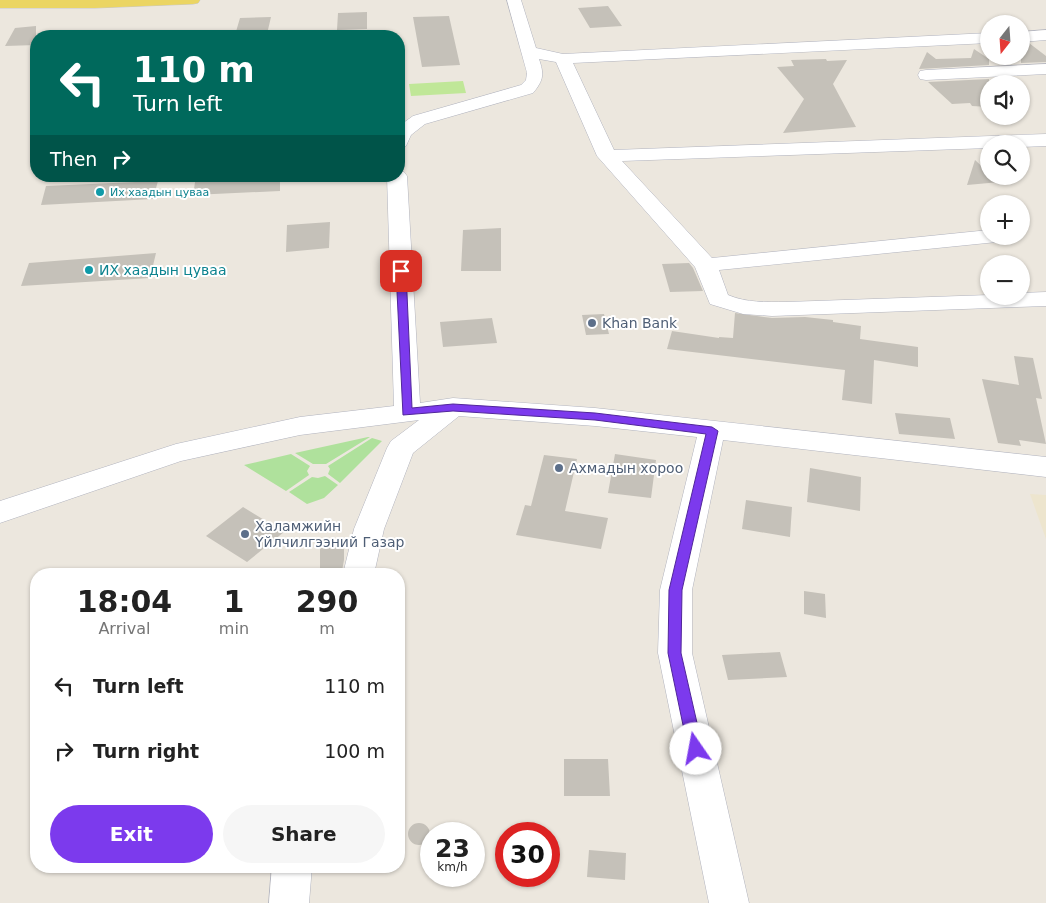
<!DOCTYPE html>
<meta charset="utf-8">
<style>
:root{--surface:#fff;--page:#f6f6f6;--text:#222;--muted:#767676;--accent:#7c3aed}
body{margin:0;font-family:"DejaVu Sans",sans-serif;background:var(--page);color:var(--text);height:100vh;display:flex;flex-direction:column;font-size:19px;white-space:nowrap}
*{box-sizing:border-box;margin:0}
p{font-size:16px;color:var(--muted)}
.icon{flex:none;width:28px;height:28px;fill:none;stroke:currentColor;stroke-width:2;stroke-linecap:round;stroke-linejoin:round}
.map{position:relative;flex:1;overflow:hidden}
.side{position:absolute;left:30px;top:568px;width:375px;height:305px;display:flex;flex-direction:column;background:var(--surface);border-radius:20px;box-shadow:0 1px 4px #0004}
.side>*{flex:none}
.guide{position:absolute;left:30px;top:30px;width:375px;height:152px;border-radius:20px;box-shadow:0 1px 4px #0004;background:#00695c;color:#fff;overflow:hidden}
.needle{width:32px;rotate:197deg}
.fabs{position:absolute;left:980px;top:15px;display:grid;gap:10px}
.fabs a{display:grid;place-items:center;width:50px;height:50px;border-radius:50%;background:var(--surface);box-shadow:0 1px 4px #0004;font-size:25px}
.speed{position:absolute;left:420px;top:822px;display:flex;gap:10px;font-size:25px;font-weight:700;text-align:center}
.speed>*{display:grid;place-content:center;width:65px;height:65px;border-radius:50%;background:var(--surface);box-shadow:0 1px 4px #0004;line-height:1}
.speed small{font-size:12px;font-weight:400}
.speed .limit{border:8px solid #d22;background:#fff;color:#111}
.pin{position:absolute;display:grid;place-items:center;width:42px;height:42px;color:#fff;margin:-21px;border-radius:10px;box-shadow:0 2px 8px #0006}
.me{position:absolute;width:55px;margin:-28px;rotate:348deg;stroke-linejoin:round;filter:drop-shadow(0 0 4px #0008)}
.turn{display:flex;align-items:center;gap:18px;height:105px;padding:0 20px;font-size:22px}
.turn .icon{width:65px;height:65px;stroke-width:2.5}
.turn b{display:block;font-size:35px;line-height:42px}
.then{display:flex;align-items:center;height:48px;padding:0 20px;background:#0003;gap:10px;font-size:19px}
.eta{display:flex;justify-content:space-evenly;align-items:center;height:85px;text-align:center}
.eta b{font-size:30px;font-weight:700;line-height:35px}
.cta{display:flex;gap:10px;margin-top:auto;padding:10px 20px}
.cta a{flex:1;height:58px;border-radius:30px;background:var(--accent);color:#fff;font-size:20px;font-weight:700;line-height:58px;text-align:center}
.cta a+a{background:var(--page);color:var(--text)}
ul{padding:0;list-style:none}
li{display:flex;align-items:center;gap:15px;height:65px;padding:0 20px}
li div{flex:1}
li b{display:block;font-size:19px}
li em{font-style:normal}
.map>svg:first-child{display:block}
.education{fill:#ede5ce}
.green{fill:#afe19c}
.pitch{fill:#c0e798}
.building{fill:#c5c1b9}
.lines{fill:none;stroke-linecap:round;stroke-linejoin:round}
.minor-casing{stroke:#b1b3be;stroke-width:1}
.major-casing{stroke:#c8c8c8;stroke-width:1}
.minor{fill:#fff;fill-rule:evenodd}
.major{fill:#ebd563;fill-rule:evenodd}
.route{fill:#7c3aed;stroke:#51269a}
.culture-dot{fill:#0f9aa8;stroke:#fff;stroke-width:2}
.service-dot{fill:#5c6f8a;stroke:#fff;stroke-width:2}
.labels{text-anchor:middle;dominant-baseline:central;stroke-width:4;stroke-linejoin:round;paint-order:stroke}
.far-culture-label{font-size:11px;fill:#0d838f;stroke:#fff;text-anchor:start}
.culture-label{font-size:14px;fill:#0d838f;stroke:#fff;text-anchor:start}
.service-label{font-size:14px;fill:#4e5e75;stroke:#fff;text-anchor:start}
</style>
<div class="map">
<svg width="1046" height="903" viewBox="0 0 1046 903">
<rect width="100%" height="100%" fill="#ece7de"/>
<path class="education" d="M1030 494 1046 495V539Z"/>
<path class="green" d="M368 437H370L326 464H313L295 453Z
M372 438 382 441 340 483 328 474 330 469 328 466Z
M291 454 310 466 307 471 309 475 286 491 244 465Z
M325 476 338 485 324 498 307 504 289 492 312 477 318 478Z"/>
<path class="pitch" d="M463 81 466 93 411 96 409 84Z"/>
<path class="building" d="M608 6 622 26 590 28 578 8Z
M367 12V29L337 30 338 13Z
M449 16 460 65 422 67 413 17Z
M271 17 267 34 235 35 240 18Z
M36 26V45L5 46 15 28Z
M1029 43 1046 56V62L1021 63V44Z
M974 49 989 59V65L919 69 927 52 936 59 971 58Z
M826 59 827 61 847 60 833 84 856 127 783 133 804 99 777 67 794 66 791 60Z
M989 79V107L972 106 970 103 952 104 928 82Z
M975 160 989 173V176H993L1000 182 967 185Z
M196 176H280V191L193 195Z
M158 181 153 199 41 205 46 186Z
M330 222 329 248 286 252 287 225Z
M501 228V271H461L463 230Z
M156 253 150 278 21 286 29 263Z
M689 263 693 268 703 291 670 292 662 264Z
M735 313 772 318 805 317 833 320V322L861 326 860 339 918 347V367L874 360 872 404 842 400 845 370 667 349 672 331 719 338V337L733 338Z
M604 314 609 334 586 335 582 315Z
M492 318 497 343 443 347 440 322Z
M1014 356 1033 358 1042 399 1036 398 1046 444 1019 440 1021 446 998 443 982 379 1019 385Z
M895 413 950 418 955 439 899 434Z
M615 454 656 460 651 498 608 493Z
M544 455 577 459 565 511 608 518 601 549 516 535 525 505 531 506Z
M810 468 861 477 860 511 807 502Z
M746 500 792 507 790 537 742 529Z
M243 507 284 532 247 562 206 536Z
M344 541V560L342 571 320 574V544Z
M804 591 825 594 826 618 804 614Z
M780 652 787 677 728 680 722 655Z
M564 759H608L610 796H564Z
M408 834a11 11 0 1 1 22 0a11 11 0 1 1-22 0Z
M589 850 626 853 625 880 587 877Z"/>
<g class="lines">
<g class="minor-casing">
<path id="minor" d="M507 0H521L536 48 563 54 989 33V43L573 63 614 150 1046 134V146L1021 147V144H989V148L622 161 712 258 989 230V236H1008L1005 241 997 242 719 270 728 295C747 303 766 302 786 302L989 295 1021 296V293L1046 292V306L772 316 743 314 710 304 695 267 597 156 556 62 539 59C544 74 544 80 533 93L425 124 411 135 406 146 399 148V126L413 116 521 85 526 80 527 73Z
M1046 30V40L1021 42V32Z
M1046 64V74L926 80 920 79 918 75 920 71 926 70Z
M399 171 404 172 407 176 420 403 453 398 595 408 1046 457V477L723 440 692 590V653L749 903H709L658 653 660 590 697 437 595 426 459 416 413 453 384 529 374 574H343L354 529 387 448 391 441 419 420 300 435 181 461 0 523V501L176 444 300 417 394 406 387 176H399Z
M272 866H312L309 903H269Z"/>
</g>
<g class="major-casing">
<path id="major" d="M0 0H200L198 3 193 4 95 8H0Z"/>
</g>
<use href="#minor" class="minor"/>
<use href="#major" class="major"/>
</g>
<path class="route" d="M401 268 406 271 412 408 453 404 595 413 712 427 718 431 682 590 681 653 703 749 701 754 696 756 690 754 688 749 668 653 669 590 706 434 595 420 453 411 403 415 396 271Z"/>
<g class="culture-dot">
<circle cx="100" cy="192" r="5"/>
<circle cx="89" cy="270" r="5"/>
</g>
<g class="service-dot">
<circle cx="592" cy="323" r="5"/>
<circle cx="559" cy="468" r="5"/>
<circle cx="245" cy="534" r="5"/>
</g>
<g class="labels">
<g class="far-culture-label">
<text x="110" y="192">Их хаадын цуваа</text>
</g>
<g class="culture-label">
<text x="99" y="270">ИХ хаадын цуваа</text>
</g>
<g class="service-label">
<text x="602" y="323">Khan Bank</text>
<text x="569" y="468">Ахмадын хороо</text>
<text x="255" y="526">Халамжийн<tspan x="255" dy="16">Үйлчилгээний Газар</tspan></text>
</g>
</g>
</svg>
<div class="fabs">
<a><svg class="needle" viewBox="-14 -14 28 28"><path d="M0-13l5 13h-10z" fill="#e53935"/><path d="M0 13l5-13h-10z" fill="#767676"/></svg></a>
<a><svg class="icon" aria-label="sound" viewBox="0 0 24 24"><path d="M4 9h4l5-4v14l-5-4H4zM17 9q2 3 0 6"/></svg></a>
<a><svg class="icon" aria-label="search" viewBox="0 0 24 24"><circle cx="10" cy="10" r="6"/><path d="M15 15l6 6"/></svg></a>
<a>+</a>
<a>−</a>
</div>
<div class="speed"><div>23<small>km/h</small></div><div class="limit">30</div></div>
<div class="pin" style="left:401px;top:271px;background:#d93025"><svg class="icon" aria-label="arrive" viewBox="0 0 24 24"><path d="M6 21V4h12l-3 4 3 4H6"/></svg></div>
<svg class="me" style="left:696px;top:749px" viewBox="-20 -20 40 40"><circle r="19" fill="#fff"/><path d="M0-13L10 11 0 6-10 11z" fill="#7c3aed"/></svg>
<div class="guide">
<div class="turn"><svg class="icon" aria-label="left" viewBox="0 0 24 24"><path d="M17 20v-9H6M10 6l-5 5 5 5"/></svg><div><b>110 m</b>Turn left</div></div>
<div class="then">Then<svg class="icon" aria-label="right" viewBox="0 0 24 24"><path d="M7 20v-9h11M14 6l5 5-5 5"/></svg></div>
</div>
<section class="side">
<div class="eta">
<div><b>18:04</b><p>Arrival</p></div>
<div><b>1</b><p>min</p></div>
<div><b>290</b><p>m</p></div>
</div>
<ul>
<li><svg class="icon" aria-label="left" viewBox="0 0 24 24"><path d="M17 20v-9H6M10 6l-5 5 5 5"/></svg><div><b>Turn left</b></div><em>110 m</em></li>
<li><svg class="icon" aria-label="right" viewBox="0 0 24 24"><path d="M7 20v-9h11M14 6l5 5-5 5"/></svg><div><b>Turn right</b></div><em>100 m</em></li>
</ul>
<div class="cta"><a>Exit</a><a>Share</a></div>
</section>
</div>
